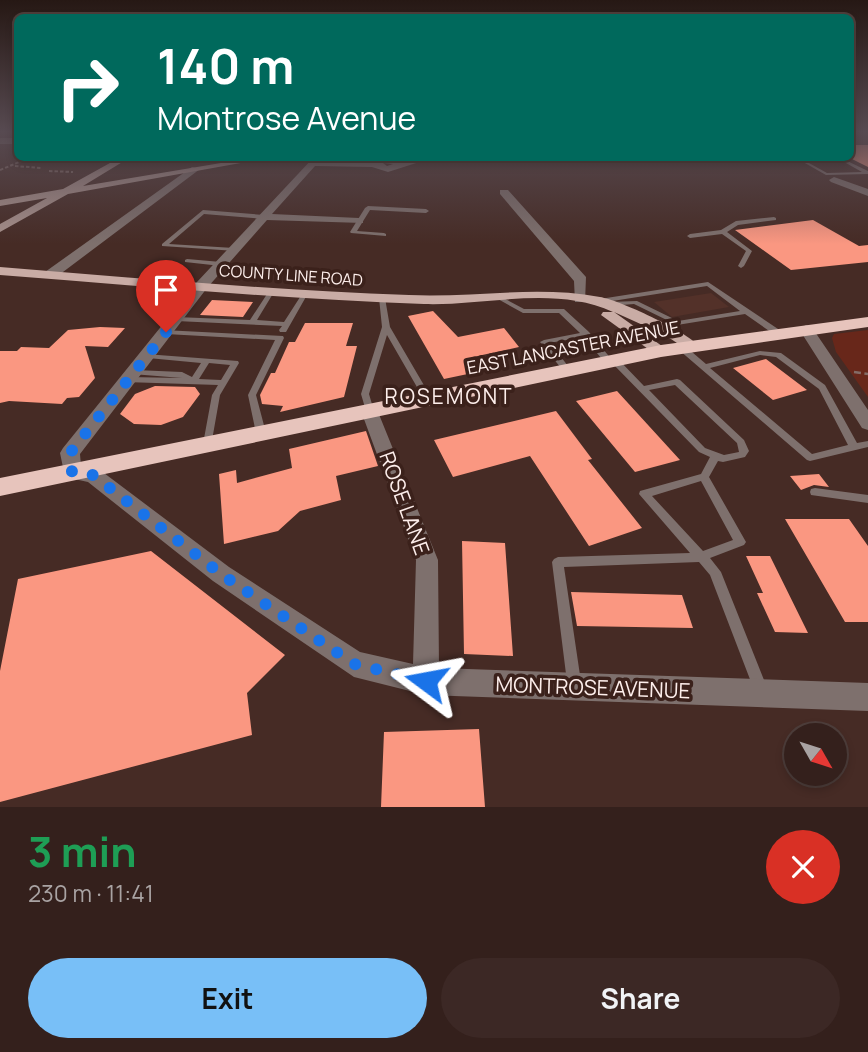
<!DOCTYPE html>
<meta charset="utf-8">
<style>
:root{--surface:#34201c;--page:#3c2825;--text:#f1f3f6;--muted:#a9a3a3;--line:#4e3e3b;--accent:#78bff7}
body{margin:0;font-family:Manrope,sans-serif;background:var(--page);color:var(--text);height:100vh;display:flex;flex-direction:column;font-size:26px;white-space:nowrap}
*{box-sizing:border-box;margin:0}
p{font-size:23px;color:var(--muted)}
.icon{flex:none;width:38px;height:38px;fill:none;stroke:currentColor;stroke-width:2;stroke-linecap:round;stroke-linejoin:round}
.map{position:relative;height:807px;overflow:hidden}
.panel{display:flex;flex-direction:column;background:var(--surface);flex:1}
.panel>*{flex:none}
.top-card{position:absolute;left:14px;top:14px;width:840px;height:147px;border-radius:10px;box-shadow:0 4px 10px #0003,0 0 0 2px var(--line);background:#00695c;color:#fff;overflow:hidden}
.needle{width:46px;rotate:129deg}
.buttons{position:absolute;left:784px;top:723px;display:grid;gap:14px}
.buttons a{display:grid;place-items:center;width:63px;height:63px;border-radius:50%;background:var(--surface);box-shadow:0 4px 10px #0003,0 0 0 2px var(--line);font-size:35px}
.pin{position:absolute;display:grid;place-items:center;width:60px;height:60px;color:#fff;margin:-72px -30px;border-radius:50% 50% 50% 0;rotate:-45deg;box-shadow:0 0 7px #0007}
.pin .icon{rotate:45deg}
.me{position:absolute;width:77px;margin:-38px;rotate:283deg;stroke-linejoin:round;filter:drop-shadow(0 0 5px #0008)}
.turn{display:flex;align-items:center;gap:24px;height:147px;padding:0 28px;font-size:32px}
.turn .icon{width:91px;height:91px;stroke-width:2.5}
.turn b{display:block;font-size:49px;line-height:60px}
.round{display:grid;place-items:center;flex:none;width:74px;height:74px;border-radius:37px;background:var(--page)}
.head{display:flex;align-items:center;justify-content:space-between;height:119px;padding:0 28px}
h1{font-size:42px;font-weight:700;line-height:52px;color:#1e9e55}
.button{display:flex;gap:14px;margin-top:auto;padding:14px 28px}
.button a{flex:1;height:80px;border-radius:42px;background:var(--accent);color:#111;font-size:28px;font-weight:700;line-height:80px;text-align:center}
.button a+a{background:var(--page);color:var(--text)}
.map>svg:first-child{display:block}
.built{fill:#533129}
.green{fill:#68271a}
.building{fill:#fa9781}
.lines{fill:none;stroke-linecap:round;stroke-linejoin:round}
.path-far1{stroke:#836c67;stroke-width:2;stroke-dasharray:3.5 2;stroke-linecap:butt}
.path{stroke:#836c67;stroke-width:2.5;stroke-dasharray:7 3.5;stroke-linecap:butt}
.lane{fill:#7e706d;fill-rule:evenodd}
.street{fill:#7e706d;fill-rule:evenodd}
.secondary{fill:#a9928d;fill-rule:evenodd}
.primary{fill:#c9aca5;fill-rule:evenodd}
.highway{fill:#e7c4bc;fill-rule:evenodd}
.route{stroke:#1a73e8;stroke-width:12;stroke-dasharray:0 21.6}
.labels{text-anchor:middle;dominant-baseline:central;stroke-width:7;stroke-linejoin:round;paint-order:stroke}
.far-street-label{font-size:16px;fill:#fdeeeb;stroke:#3b211b}
.street-label{font-size:18px;fill:#fdeeeb;stroke:#3b211b}
.quarter-label{font-size:21px;letter-spacing:2px;fill:#fdeeeb;stroke:#3b211b}
.near-street-label{font-size:21px;fill:#fdeeeb;stroke:#3b211b}
</style>
<div class="map">
<svg width="868" height="807" viewBox="0 0 868 807">
<rect width="100%" height="100%" fill="#462b25"/>
<path class="built" d="M711 293 729 307 672 317 654 302Z"/>
<path class="green" d="M868 330V397L836 352 832 338 834 334Z"/>
<path class="building" d="M850 145H868V167L850 158Z
M813 220 859 246 868 245V262L791 270 735 230Z
M212 300 253 302 243 317 200 315Z
M433 311 458 337 504 328 519 347 473 357 482 371 444 379 408 316Z
M305 323H353L346 346H357L344 397 280 412 283 406 262 404 260 395 271 373H275L289 342H295Z
M100 327 125 328 108 347 85 346 95 378 79 397 67 398 62 404 9 401 0 403V351H17L21 347 49 348 68 330Z
M766 359 807 390 773 400 733 368Z
M155 386 195 387 200 394 183 417 161 425 134 424 120 414 135 394Z
M617 391 680 460 635 472 576 401Z
M556 411 592 459 588 460 642 528 589 546 530 456 453 477 434 440Z
M366 431 378 466 336 476 341 500 300 511 278 531 224 544 219 474 236 470 237 483 292 468 289 449Z
M819 474 829 487 814 485 801 490 790 476Z
M785 519H849L868 546V622H845Z
M462 541 505 543 513 656 464 654Z
M151 551 285 655 247 693 252 735 0 802V671L18 579Z
M746 556H770L808 633 775 632 757 593H763Z
M571 592 682 595 693 628 577 626Z
M479 729 485 807H381L384 732Z"/>
<g class="lines">
<path class="path-far1" d="M15 166 41 168
M0 170 29 158
M49 171 73 172"/>
<path class="path" d="M854 372 868 374"/>
<path class="lane" d="M796 158H800L827 173 862 172 837 158H841L868 171V174L826 175Z
M368 206 426 209 429 211 426 213 370 210 357 231 384 233 386 234V236L351 233 350 232 365 208Z
M203 210 264 215 267 217 264 219 204 214 169 244 234 248 236 249V251L162 246V244Z
M774 217 776 218V220L738 225 727 232 752 251 744 266 741 268 738 266 746 251 722 234 690 238 687 236 690 234 721 230 736 221Z
M187 259 221 262 224 264 221 266 185 262V260Z
M708 282 781 331 782 333 781 335H775L745 314 677 325 634 304 609 306 605 304 609 302 637 301 678 321 740 311 707 286 600 303 597 301 600 299Z
M271 290 274 292 257 320 284 322 302 294 304 293 307 295 286 332H280L279 330 282 326 176 321 172 319 176 317 250 320 269 291Z
M498 295 524 309H564L589 332 612 360 618 359 644 386 677 379 680 380 744 440 749 451 745 457 723 462 718 461 709 477 746 542 744 545 710 558 721 572 768 690 766 695 761 697 756 695 710 575 699 562 564 567 581 682 579 687 574 689 569 687 567 682 552 562 554 559 558 557 690 553 639 494 640 491 701 474 710 457 699 452 613 364 607 365 591 346 557 352 572 371 571 373H565L540 342 544 340 580 333 559 313H523L496 298V296ZM584 337 588 342 553 348 549 343ZM675 385 737 443 739 452 724 455 705 448 649 390ZM701 481 733 540 703 551 652 496Z
M382 296 385 298 390 327 432 399 428 402 425 401 387 335 369 394 374 411 370 414 366 411 361 394 382 327 379 298Z
M163 330 283 336 284 338 256 395 266 433 264 435 261 436 256 433 248 395 275 340 166 334 162 332Z
M679 346H685L706 364 760 351 781 353 825 385 857 443 868 441V447L810 461 807 460 679 350 678 348ZM760 355 776 357 819 389 848 445 812 454 710 368Z
M145 354 238 361 239 363 220 395 211 446H205L203 444 212 395 218 385 125 382 124 380 128 377 182 378 132 374 131 372 135 370 182 372 192 377 201 363 148 358 144 356ZM209 363 230 365 221 380 199 379Z
M815 488 868 495V503L811 495 810 492 811 489Z"/>
<path class="street" d="M0 138H18V144H0Z
M313 158H321L320 160 375 161 391 158 402 161 432 158 388 172 372 167 315 166 272 214 359 218 363 219V223L267 220 207 288 80 454 81 466 100 470 229 567 360 652 413 664 416 560 361 411 370 405 376 407 438 560 439 668 868 683V711L426 695 354 677 213 581 88 482 65 477 60 453 63 448 197 282ZM383 163 393 164 387 166Z
M192 167 200 169 55 278H45V272Z
M834 177 868 189V196L831 182 829 180Z
M500 190H508L586 277 585 302H575L574 281 500 194Z
M806 325 811 326 868 410V430L862 428 799 329Z"/>
<path class="secondary" d="M119 158H129L83 186 251 158H268L68 194 0 232V224L47 198 0 206V200L63 189Z"/>
<path class="primary" d="M0 267C136 278 272 290 409 295 473 298 536 285 600 297 619 300 686 331 699 346L696 349H686L665 335 614 312 669 351 661 356 655 354 601 315 603 312H613C554 285 486 306 424 304 282 299 141 286 0 275Z"/>
<path class="highway" d="M868 317V327L661 357 0 496V478L661 345Z"/>
</g>
<linearGradient id="sky" x2="0" y2="1"><stop stop-color="#261814"/><stop offset="0.54" stop-color="#574a51"/><stop offset="1" stop-color="#574a51" stop-opacity="0"/></linearGradient>
<rect width="868" height="244" fill="url(#sky)"/>
<g class="lines">
<path class="route" d="M166 332 70 453 72 472 93 475 221 574 354 664 426 681"/>
</g>
<g class="labels">
<g class="far-street-label">
<text transform="translate(291 275) rotate(4)">COUNTY LINE ROAD</text>
</g>
<g class="street-label">
<text transform="translate(573 347) rotate(-11)">EAST LANCASTER AVENUE</text>
</g>
<g class="quarter-label">
<text x="449" y="396">ROSEMONT</text>
</g>
<g class="near-street-label">
<text transform="translate(405 503) rotate(70)">ROSE LANE</text>
<text transform="translate(593 687) rotate(2)">MONTROSE AVENUE</text>
</g>
</g>
</svg>
<div class="buttons">
<a><svg class="needle" viewBox="-14 -14 28 28"><path d="M0-13l5 13h-10z" fill="#e53935"/><path d="M0 13l5-13h-10z" fill="#a9a3a3"/></svg></a>
</div>
<div class="pin" style="left:166px;top:332px;background:#d93025"><svg class="icon" aria-label="arrive" viewBox="0 0 24 24"><path d="M6 21V4h12l-3 4 3 4H6"/></svg></div>
<svg class="me" style="left:426px;top:681px" viewBox="-20 -20 40 40"><path d="M0-17L14 15 0 8-14 15z" fill="#1a73e8" stroke="#fff" stroke-width="4"/></svg>
<div class="top-card">
<div class="turn"><svg class="icon" aria-label="right" viewBox="0 0 24 24"><path d="M7 20v-9h11M14 6l5 5-5 5"/></svg><div><b>140 m</b>Montrose Avenue</div></div>
</div>
</div>
<section class="panel">
<div class="head"><div><h1>3 min</h1><p>230 m · 11:41</p></div><a class="round" style="background:#d93025;color:#fff"><svg class="icon" aria-label="close" viewBox="0 0 24 24"><path d="M6 6l12 12M18 6L6 18"/></svg></a></div>
<div class="button"><a>Exit</a><a>Share</a></div>
</section>
